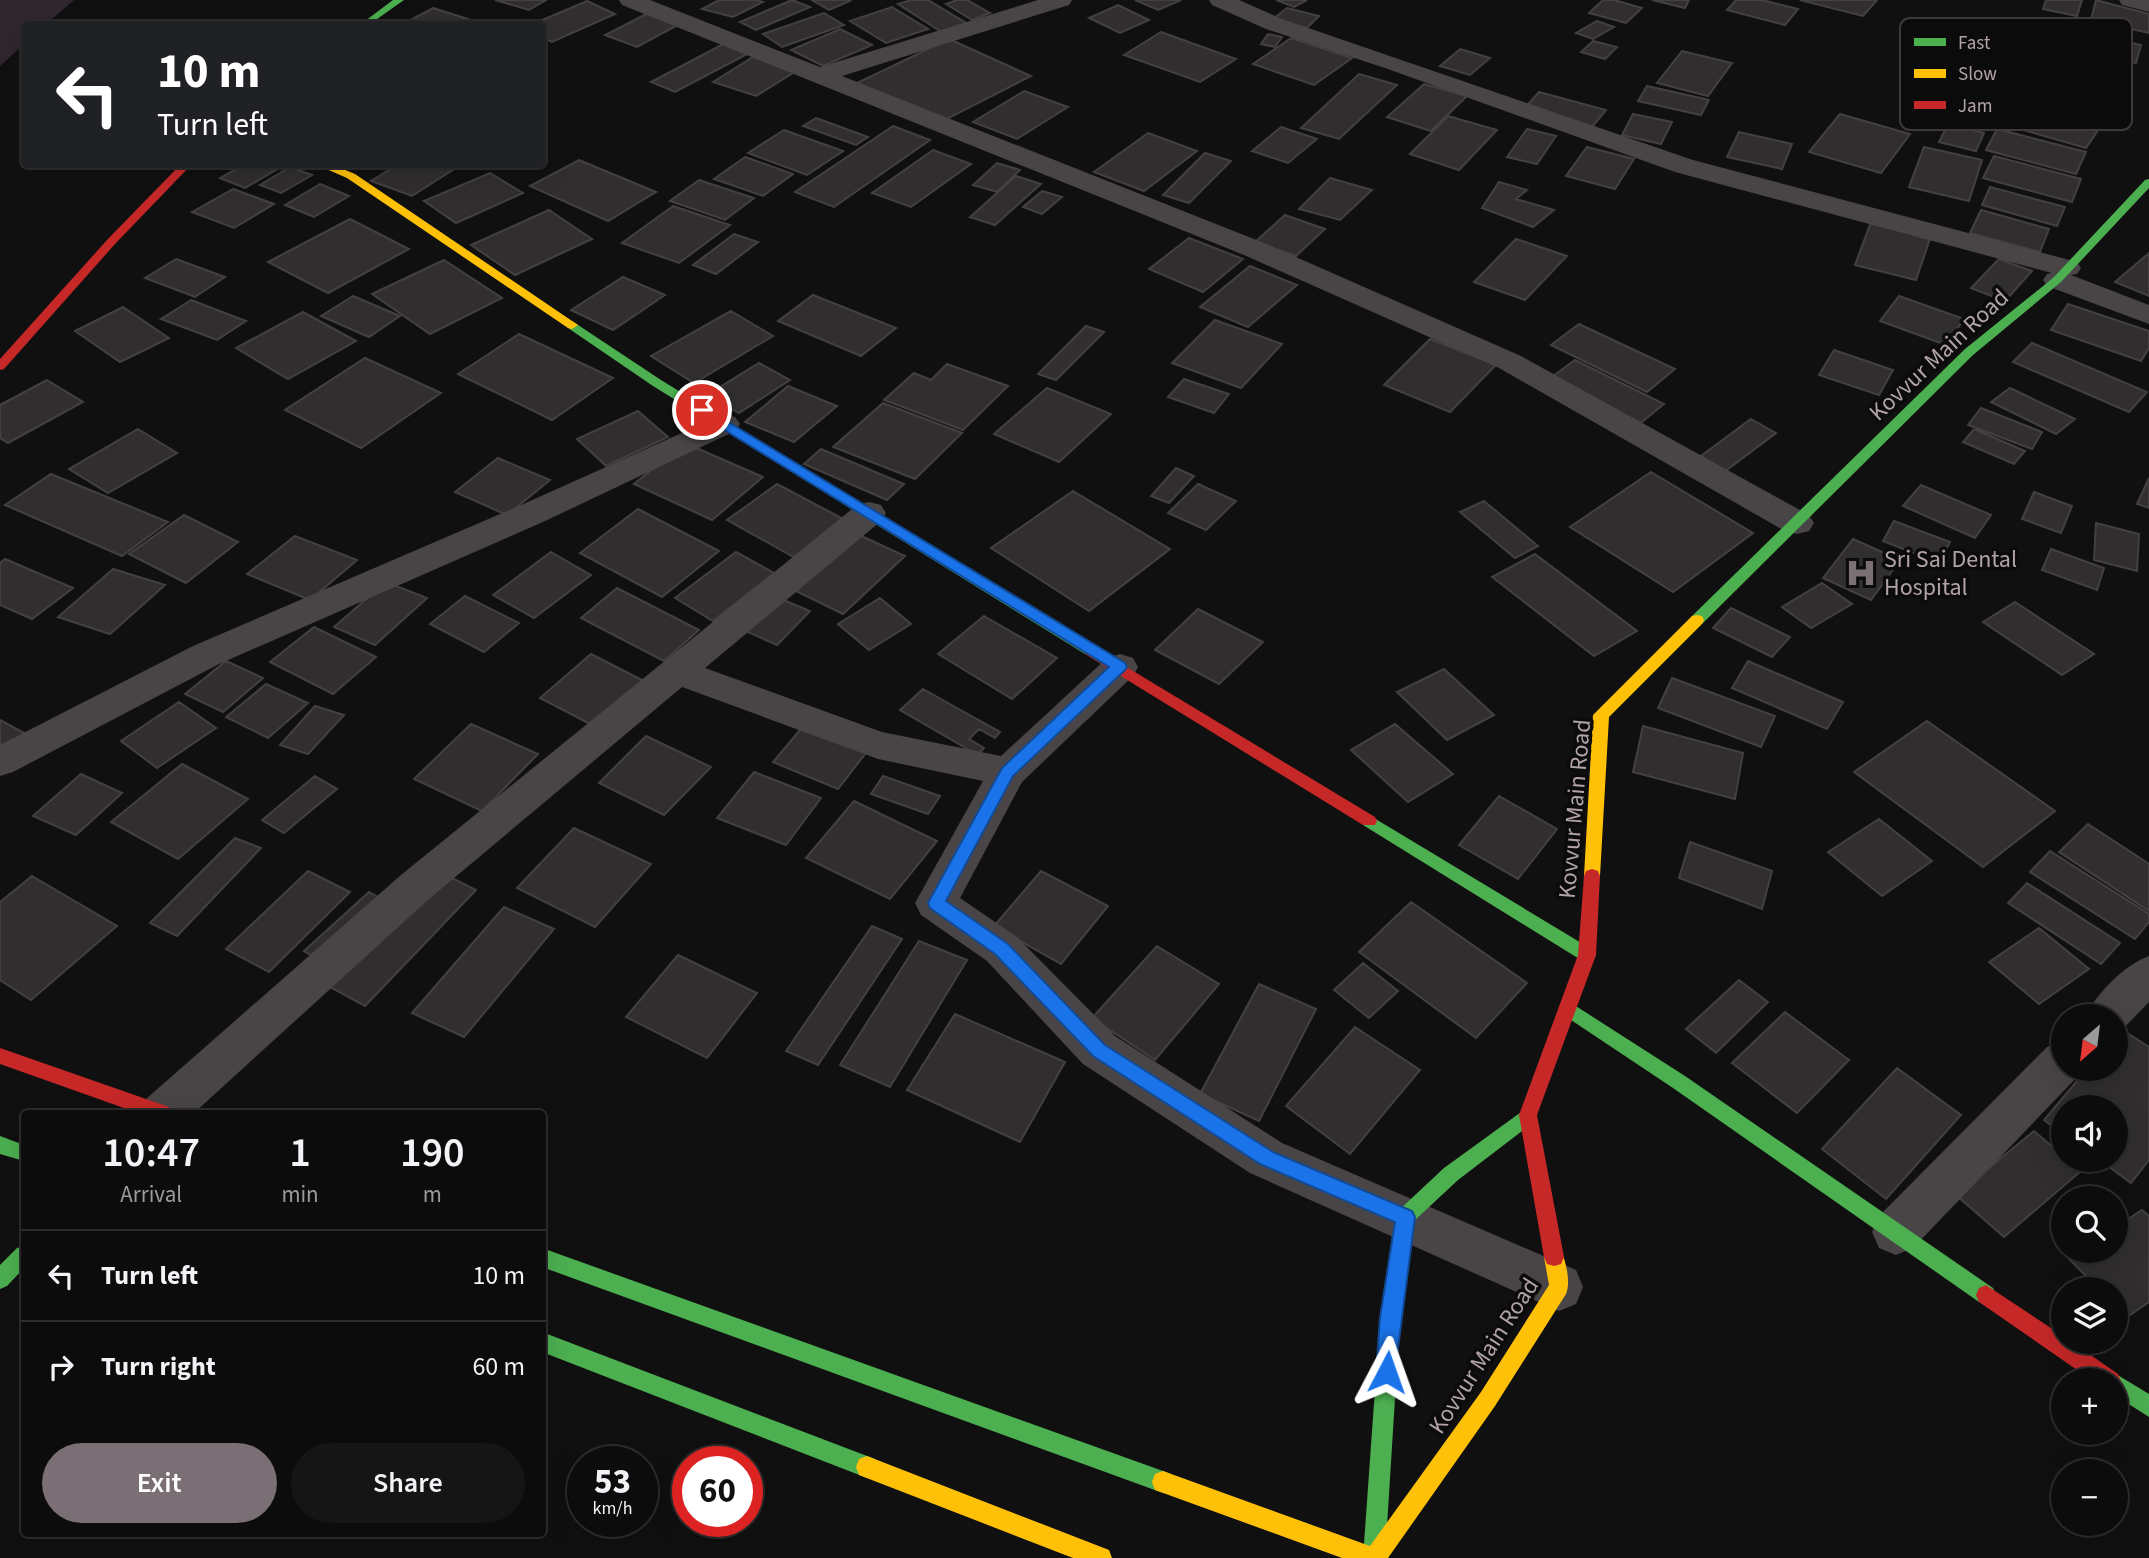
<!DOCTYPE html>
<meta charset="utf-8">
<style>
:root{--surface:#0d0c0c;--page:#161515;--text:#f1f3f6;--muted:#9a9b9d;--line:#2d2c2d;--accent:#796f74}
body{margin:0;font-family:"Source Sans 3",sans-serif;background:var(--page);color:var(--text);height:100vh;display:flex;flex-direction:column;font-size:26px;white-space:nowrap}
*{box-sizing:border-box;margin:0}
p{font-size:23px;color:var(--muted)}
.icon{flex:none;width:38px;height:38px;fill:none;stroke:currentColor;stroke-width:2;stroke-linecap:round;stroke-linejoin:round}
.map{position:relative;flex:1;overflow:hidden}
.panel{position:absolute;left:21px;top:1110px;width:525px;height:427px;display:flex;flex-direction:column;background:var(--surface);border-radius:7px;box-shadow:0 7px 28px #0002,0 0 0 2px var(--line)}
.panel>*{flex:none}
.hud{position:absolute;left:21px;top:21px;width:525px;height:147px;border-radius:7px;box-shadow:0 7px 28px #0002,0 0 0 2px var(--line);background:#202124;color:#fff;overflow:hidden}
.needle{width:46px;rotate:208deg}
.controls{position:absolute;left:2051px;top:1004px;display:grid;gap:14px}
.controls a{display:grid;place-items:center;width:77px;height:77px;border-radius:50%;background:var(--surface);box-shadow:0 7px 28px #0002,0 0 0 2px var(--line);font-size:35px}
.speed{position:absolute;left:567px;top:1446px;display:flex;gap:14px;font-size:35px;font-weight:700;text-align:center}
.speed>*{display:grid;place-content:center;width:91px;height:91px;border-radius:50%;background:var(--surface);box-shadow:0 7px 28px #0002,0 0 0 2px var(--line);line-height:1}
.speed small{font-size:18px;font-weight:400}
.speed .limit{border:10px solid #d22;background:#fff;color:#111}
.pin{position:absolute;display:grid;place-items:center;width:60px;height:60px;color:#fff;margin:-30px;border:4px solid #fff;border-radius:50%;box-shadow:0 2px 7px #0007}
.me{position:absolute;width:77px;margin:-38px;rotate:4deg;stroke-linejoin:round;filter:drop-shadow(0 0 5px #0008)}
.turn{display:flex;align-items:center;gap:24px;height:147px;padding:0 21px;font-size:32px}
.turn .icon{width:91px;height:91px;stroke-width:2.5}
.turn b{display:block;font-size:49px;line-height:60px}
.eta{display:flex;justify-content:space-evenly;align-items:center;height:119px;text-align:center}
.eta b{font-size:42px;font-weight:600;line-height:49px}
.primary-button{display:flex;gap:14px;margin-top:auto;padding:14px 21px}
.primary-button a{flex:1;height:80px;border-radius:42px;background:var(--accent);color:#fff;font-size:28px;font-weight:600;line-height:80px;text-align:center}
.primary-button a+a{background:var(--page);color:var(--text)}
ul{padding:0;list-style:none}
li{display:flex;align-items:center;gap:21px;height:91px;padding:0 21px;border-top:2px solid var(--line)}
li div{flex:1}
li b{display:block;font-size:26px}
li em{font-style:normal}
.map>svg:first-child{display:block}
.water{fill:#30262e}
.building{fill:#312e2f;stroke:#444042;stroke-width:2}
.lines{fill:none;stroke-linecap:round;stroke-linejoin:round}
.street{fill:#494547;fill-rule:evenodd}
.fast{fill:#4caf50;fill-rule:evenodd}
.slow{fill:#ffc107;fill-rule:evenodd}
.jam{fill:#c62828;fill-rule:evenodd}
.route{fill:#1a73e8;stroke:#114b97;stroke-width:2}
.labels{text-anchor:middle;dominant-baseline:central;stroke-width:7;stroke-linejoin:round;paint-order:stroke}
.street-label{font-size:24px;fill:#b1a2aa;stroke:#0c0b0b}
.poi-label{font-size:24px;fill:#b1a2aa;stroke:#0c0b0b;text-anchor:start}
.key{fill:#0c0b0b;stroke:#3e383b;stroke-width:2}
.key-label{font-size:19px;fill:#b1a2aa}
</style>
<div class="map">
<svg width="2149" height="1558" viewBox="0 0 2149 1558">
<rect width="100%" height="100%" fill="#111010"/>
<path class="water" d="M0 0H74L46 24H24V44L0 66Z"/>
<path class="building" d="M495 0H546L529 10Z
M719 0H757L763 2 733 17 702 9Z
M792 0 810 7 756 30 740 22Z
M812 0H848L850 1 829 10Z
M911 0H928L968 24 943 33 898 4Z
M957 0H967L990 13 972 20 946 4Z
M1135 0H1181L1158 10Z
M1276 0H1307L1294 7Z
M1603 0H1614L1642 8 1626 23 1589 13Z
M1652 0H1689L1685 8Z
M1736 0H1762L1798 9 1785 25 1727 10Z
M1800 0H1877L1863 16Z
M2046 0H2082L2077 16 2043 9Z
M2096 0 2149 14V33L2091 20Z
M587 1 615 14 552 42 542 37V24H533Z
M1118 5 1149 20 1120 33 1089 18Z
M892 7 928 29 886 43 850 21Z
M433 8 474 21 467 24H403Z
M1287 8 1319 16 1307 28 1273 19Z
M648 13 678 25 637 47 605 35Z
M824 13 844 25 782 47 763 34Z
M1597 21 1614 27 1593 39 1576 33Z
M840 29 872 45 823 66 791 50Z
M1161 32 1236 59 1200 82 1124 55Z
M1268 34 1282 37 1275 47 1261 44Z
M2097 35 2141 45 2136 63 2091 53Z
M1291 38 1352 58 1314 85 1253 64Z
M949 39 1031 76 939 123 857 83Z
M1593 41 1617 47 1605 59 1581 52Z
M727 42 751 52 675 92 651 82Z
M1460 49 1490 58 1470 75 1440 66Z
M1682 51 1732 63 1708 96 1657 83Z
M753 57 796 71 756 96 713 82Z
M1359 74 1397 85 1339 139 1301 128Z
M1424 84 1467 96 1431 131 1387 117Z
M1647 86 1709 100 1701 115 1638 101Z
M1024 91 1068 107 1017 139 973 122Z
M1539 92 1606 110 1592 127 1525 108Z
M2032 111 2098 130 2086 148 2020 129Z
M1633 114 1672 122 1661 144 1622 135Z
M1840 114 1910 134 1881 173 1809 152Z
M1448 116 1497 130 1459 170 1410 154Z
M816 118 868 137 856 145 803 126Z
M1948 124 1984 133 1976 151 1939 142Z
M893 126 930 140 834 207 795 192Z
M1281 127 1317 139 1288 163 1252 151Z
M1527 129 1556 136 1537 164 1507 157Z
M1997 129 2086 152 2076 174 1986 150Z
M784 130 843 151 807 175 748 153Z
M1739 132 1792 144 1782 169 1727 157Z
M1148 133 1197 151 1144 191 1094 172Z
M1587 147 1634 159 1615 189 1566 176Z
M1924 147 1982 160 1969 201 1909 187Z
M933 150 971 164 911 207 872 193Z
M1205 153 1231 161 1189 203 1163 195Z
M1994 156 2081 179 2072 202 1983 178Z
M745 157 793 174 763 196 714 179Z
M579 160 656 192 608 221 530 186Z
M997 163 1020 170 997 192 973 185Z
M245 164H286L245 188 220 178Z
M399 164H462L412 196 371 181Z
M290 167 312 175 281 193 260 185Z
M490 173 523 193 456 223 424 201Z
M1016 176 1041 184 995 225 970 217Z
M1330 178 1372 190 1340 220 1299 209Z
M699 180 754 198 725 220 670 201Z
M1499 182 1527 190 1516 199 1554 210 1533 227 1482 208Z
M320 184 349 196 314 217 285 205Z
M1990 187 2065 207 2057 226 1982 205Z
M233 189 274 204 234 228 192 212Z
M1042 191 1062 197 1042 214 1023 207Z
M673 206 730 225 679 263 622 243Z
M549 210 592 239 515 275 471 245Z
M1981 210 2049 229 2040 252 1970 233Z
M1285 215 1325 229 1296 256 1255 242Z
M350 219 409 249 328 293 268 262Z
M1871 222 1931 236 1916 280 1855 265Z
M734 234 758 242 716 274 693 265Z
M1189 238 1243 259 1203 292 1149 269Z
M1516 239 1567 256 1525 300 1474 282Z
M2149 253V296L2115 282Z
M176 259 225 277 195 297 145 278Z
M1999 259 2032 271 2005 301 1971 288Z
M444 260 502 298 430 334 372 294Z
M1250 266 1297 285 1248 327 1200 307Z
M623 277 665 295 613 330 571 310Z
M813 295 896 328 861 356 778 321Z
M353 296 400 316 369 337 321 316Z
M1899 296 1964 319 1946 345 1880 321Z
M191 300 246 321 217 340 161 319Z
M2068 304 2149 331V348L2141 361 2051 330Z
M123 307 169 338 120 362 75 331Z
M731 311 773 336 694 383 651 356Z
M303 312 356 341 288 379 236 348Z
M1215 320 1282 344 1241 388 1172 363Z
M1579 324 1675 369 1647 392 1551 345Z
M1086 326 1104 332 1056 380 1038 374Z
M519 334 613 378 552 420 458 374Z
M1430 339 1496 365 1450 412 1384 385Z
M2032 343 2147 392 2129 412 2013 362Z
M1834 350 1893 370 1879 395 1819 375Z
M365 358 441 393 361 448 285 410Z
M1575 360 1664 404 1638 425 1549 379Z
M759 363 790 380 739 413 707 395Z
M947 364 1008 386 963 430 884 400 914 373 931 380Z
M1184 379 1229 394 1214 413 1168 397Z
M47 380 83 402 8 443 0 438V405Z
M788 386 837 406 794 442 745 422Z
M1047 388 1111 414 1059 462 994 434Z
M2010 388 2075 419 2056 434 1991 402Z
M883 403 962 433 915 479 833 447Z
M1981 408 2042 432 2032 449 1968 425Z
M638 411 668 437 606 466 577 439Z
M1751 419 1776 433 1724 472 1698 458Z
M138 429 177 453 108 493 69 469Z
M1974 429 2025 451 2014 464 1963 442Z
M685 443 763 477 712 520 634 484Z
M821 449 904 484 887 500 804 464Z
M498 458 550 480 507 515 455 492Z
M1176 468 1194 476 1169 503 1151 496Z
M1651 472 1753 533 1673 592 1570 527Z
M51 474 168 522 122 556 5 505Z
M2149 478V508L2137 504Z
M777 484 847 521 799 560 727 520Z
M1198 484 1236 501 1206 530 1168 513Z
M1921 485 1991 515 1975 538 1903 506Z
M1073 491 1170 549 1089 611 991 548Z
M2034 492 2072 506 2061 533 2022 519Z
M1484 501 1538 546 1515 558 1460 512Z
M638 509 719 551 662 597 580 553Z
M184 515 238 542 186 583 129 554Z
M1894 521 1950 542 1939 563 1883 541Z
M2096 523 2139 534 2137 571 2094 560Z
M857 534 905 556 843 614 794 590Z
M295 536 357 560 310 600 247 574Z
M1853 539 1900 560 1871 600 1823 578Z
M2051 549 2104 568 2097 590 2042 570Z
M551 552 591 575 534 618 493 595Z
M736 552 774 573 713 621 675 598Z
M1535 554 1637 631 1594 656 1492 577Z
M5 559 73 588 32 619 0 605V563Z
M113 569 165 585 110 634 58 617Z
M386 582 427 598 375 645 334 627Z
M1822 583 1852 604 1811 628 1782 607Z
M617 588 699 630 664 661 581 618Z
M465 596 519 623 484 652 430 624Z
M774 596 810 611 777 645 741 629Z
M880 598 911 624 869 650 838 624Z
M2015 602 2094 654 2062 675 1983 622Z
M1731 608 1790 637 1772 657 1713 628Z
M1198 609 1263 642 1219 684 1155 650Z
M984 616 1057 658 1012 699 938 654Z
M314 627 376 657 333 694 270 662Z
M591 654 644 681 594 726 540 698Z
M226 661 263 678 223 712 185 694Z
M1748 661 1843 702 1827 729 1732 688Z
M1444 669 1494 715 1447 740 1397 692Z
M1672 678 1775 716 1761 747 1658 708Z
M266 684 308 703 268 738 226 717Z
M923 689 1000 732 995 738 979 729 969 739 984 748 978 755 900 710Z
M179 702 216 728 157 768 121 741Z
M315 706 344 715 308 754 280 745Z
M0 720 26 734 0 750Z
M1927 721 2055 811 1983 867 1854 772Z
M471 724 538 754 482 811 414 779Z
M805 724 869 749 838 789 773 762Z
M1395 724 1453 774 1408 802 1351 750Z
M1643 726 1743 753 1735 799 1633 772Z
M646 736 711 767 664 815 599 783Z
M182 764 248 799 178 859 111 822Z
M754 772 821 798 786 845 717 818Z
M81 774 122 793 76 835 33 816Z
M315 776 337 789 284 833 262 820Z
M883 776 940 796 928 814 871 794Z
M1499 796 1557 829 1518 879 1459 845Z
M854 801 937 841 890 899 806 858Z
M1879 819 1932 861 1882 896 1828 852Z
M2088 824 2149 864V911L2059 852Z
M574 828 651 864 595 927 517 888Z
M235 838 261 848 177 936 150 923Z
M1690 842 1772 871 1762 909 1679 878Z
M2050 851 2149 914V922L2135 939 2030 872Z
M308 871 350 892 269 972 226 949Z
M1041 871 1108 906 1061 964 994 926Z
M442 873 476 890 365 1006 330 987Z
M32 876 117 926 31 1000 0 980V902Z
M2027 883 2120 943 2101 964 2008 903Z
M369 892 388 903 324 963 304 951Z
M1411 902 1527 983 1476 1038 1359 952Z
M504 907 554 929 464 1037 412 1013Z
M872 926 902 939 818 1065 786 1051Z
M2039 928 2089 969 2039 1004 1989 962Z
M919 941 967 960 890 1087 840 1065Z
M1157 946 1219 984 1155 1060 1092 1018Z
M678 955 757 993 707 1058 626 1017Z
M1363 963 1398 991 1369 1018 1334 990Z
M1739 980 1768 1002 1716 1053 1686 1029Z
M1259 984 1316 1009 1259 1121 1200 1094Z
M1785 1012 1849 1060 1797 1113 1732 1063Z
M955 1014 1065 1062 1020 1142 907 1090Z
M1355 1027 1420 1070 1350 1154 1286 1106Z
M2121 1029 2149 1047V1160L2131 1183 2100 1160H2116V1108H2063V1134L2044 1120 2087 1069H2116V1035Z
M1897 1068 1961 1115 1886 1199 1822 1149Z
M2034 1131 2063 1156V1160H2069L2081 1171 2004 1237 1956 1195Z
M2142 1210 2149 1216V1302L2127 1317 2116 1306V1290H2100L2068 1258 2078 1251H2116V1227Z"/>
<g class="lines">
<path class="street" d="M619 0H650L820 67 1038 0H1072L1069 5 842 76 1264 243 1521 356 1809 515 1814 523 1809 531 1797 534 1785 531 1499 368 1244 255 622 5Z
M1209 0H1239L1282 19 1693 160 2077 262 2081 268 2077 274 2071 275 2149 305V324L2047 286 2043 280 2047 274 2052 273 1675 172 1385 68 1266 29 1212 5Z
M2119 0H2149V12L2122 5Z
M724 414 735 417 740 424 735 431 543 522 219 664 13 772 0 776V745L193 646 519 506Z
M869 502 881 505 886 513 881 521 705 668 882 732 1001 756 1107 658 1120 654 1133 658 1138 667 1133 676 1022 782 960 898 1017 937 1115 1036 1282 1143 1576 1270 1583 1287 1576 1304 1559 1311 1250 1173 1083 1064 987 961 921 915 915 903 983 781 878 759 682 687 429 899 194 1113H139L146 1099 401 875 857 505Z
M2149 956V1002L2122 1030 2116 1033V1017H2085C2097 993 2124 965 2149 956Z
M2063 1042V1069H2081L2079 1075 1913 1248 1896 1255 1879 1248 1872 1232 1879 1216 2047 1047Z"/>
<path class="fast" d="M393 0H404L370 24H361Z
M2149 179V188L2061 282 1973 355 1702 624H1692L1690 620 1692 616 1965 349 2053 278 2145 180Z
M572 321 661 380 1095 646 1097 650 1095 654H1085L653 386 568 328 566 325Z
M1369 815 1593 950 1596 955 1593 960 1587 962 1581 960 1363 825 1361 821 1363 817Z
M1568 1001 1685 1076 1993 1288 1996 1295 1993 1302 1986 1305 1979 1302 1673 1088 1562 1014 1559 1009 1562 1004Z
M1528 1107 1535 1109 1537 1115 1535 1121 1458 1180 1414 1221 1400 1319 1385 1558H1363L1380 1319 1395 1217 1398 1211 1444 1168Z
M0 1136 24 1145V1161L0 1154Z
M24 1246V1268L7 1286 0 1289V1265L17 1248Z
M542 1248 1163 1471 1171 1474 1174 1482 1171 1490 1163 1493 542 1267Z
M542 1332 875 1459 878 1467 875 1475 867 1478 542 1352Z
M2116 1374 2149 1394V1417L2116 1396V1381H2107L2109 1377Z"/>
<path class="slow" d="M315 164H331L355 174 578 325 572 329 568 328 347 178Z
M1697 615 1702 616 1704 620 1702 624 1609 717 1600 876 1598 881H1586L1584 876 1593 715 1692 616Z
M1554 1248 1561 1250C1566 1262 1571 1282 1566 1294L1495 1406 1388 1558H1342L1155 1490 1152 1482 1155 1474 1163 1471 1370 1546 1481 1392 1549 1285 1544 1257 1547 1250Z
M867 1456 1109 1550 1112 1558H1073L859 1475 856 1467 859 1459Z"/>
<path class="jam" d="M181 164H192L115 244 4 369 0 370V359L107 240Z
M1090 645 1375 817 1377 821 1375 825H1363L1085 654 1083 650Z
M1592 869 1598 871 1600 876 1596 955 1537 1115 1564 1257 1561 1264 1554 1266 1547 1264 1544 1257 1519 1115 1578 955 1584 876 1586 871Z
M0 1048 169 1107 171 1113H138L0 1064Z
M1986 1285 2063 1336V1342H2072L2118 1374 2121 1381 2118 1388 2116 1389V1381H2093L1979 1302 1976 1295 1979 1288Z"/>
</g>
<path class="route" d="M702 406 1125 663 1127 667 1125 670 1013 776 946 901 1008 944 1105 1045 1273 1152 1412 1211 1415 1217 1394 1379 1387 1382 1379 1379 1376 1372 1380 1318 1395 1222 1260 1164 1093 1056 995 954 930 908 928 903 1002 768 1109 667 697 413 695 410Z"/>
<defs>
<g id="hospital-bare" transform="scale(2.415)"><path d="M-5-5h3v3.5h4V-5h3V5h-3V1.5h-4V5h-3Z" fill="#796f74" stroke="#0c0b0b" stroke-width="2.5" paint-order="stroke"/></g>
</defs>
<g fill-rule="evenodd">
<use href="#hospital-bare" x="1861" y="573"/>
</g>
<g class="labels">
<g class="street-label">
<text transform="translate(1939 355) rotate(-43)">Kovvur Main Road</text>
<text transform="translate(1575 809) rotate(-85)">Kovvur Main Road</text>
<text transform="translate(1484 1356) rotate(-57)">Kovvur Main Road</text>
</g>
<g class="poi-label">
<text x="1884" y="559">Sri Sai Dental<tspan x="1884" dy="28">Hospital</tspan></text>
</g>
</g>
<rect x="1900" y="18" width="232" height="112" rx="10" class="key"/>
<rect x="1914" y="38" width="32" height="8" fill="#4caf50"/>
<rect x="1914" y="69" width="32" height="9" fill="#ffc107"/>
<rect x="1914" y="101" width="32" height="8" fill="#c62828"/>
<g class="key-label">
<text x="1958" y="49">Fast</text>
<text x="1958" y="80">Slow</text>
<text x="1958" y="112">Jam</text>
</g>
</svg>
<div class="controls">
<a><svg class="needle" viewBox="-14 -14 28 28"><path d="M0-13l5 13h-10z" fill="#e53935"/><path d="M0 13l5-13h-10z" fill="#9a9b9d"/></svg></a>
<a><svg class="icon" aria-label="sound" viewBox="0 0 24 24"><path d="M4 9h4l5-4v14l-5-4H4zM17 9q2 3 0 6"/></svg></a>
<a><svg class="icon" aria-label="search" viewBox="0 0 24 24"><circle cx="10" cy="10" r="6"/><path d="M15 15l6 6"/></svg></a>
<a><svg class="icon" aria-label="layers" viewBox="0 0 24 24"><path d="M12 4l9 5-9 5-9-5zM3 14l9 5 9-5"/></svg></a>
<a>+</a>
<a>−</a>
</div>
<div class="speed"><div>53<small>km/h</small></div><div class="limit">60</div></div>
<div class="pin" style="left:702px;top:410px;background:#d93025"><svg class="icon" aria-label="arrive" viewBox="0 0 24 24"><path d="M6 21V4h12l-3 4 3 4H6"/></svg></div>
<svg class="me" style="left:1387px;top:1372px" viewBox="-20 -20 40 40"><path d="M0-17L14 15 0 8-14 15z" fill="#1a73e8" stroke="#fff" stroke-width="4"/></svg>
<div class="hud">
<div class="turn"><svg class="icon" aria-label="left" viewBox="0 0 24 24"><path d="M17 20v-9H6M10 6l-5 5 5 5"/></svg><div><b>10 m</b>Turn left</div></div>
</div>
<section class="panel">
<div class="eta">
<div><b>10:47</b><p>Arrival</p></div>
<div><b>1</b><p>min</p></div>
<div><b>190</b><p>m</p></div>
</div>
<ul>
<li><svg class="icon" aria-label="left" viewBox="0 0 24 24"><path d="M17 20v-9H6M10 6l-5 5 5 5"/></svg><div><b>Turn left</b></div><em>10 m</em></li>
<li><svg class="icon" aria-label="right" viewBox="0 0 24 24"><path d="M7 20v-9h11M14 6l5 5-5 5"/></svg><div><b>Turn right</b></div><em>60 m</em></li>
</ul>
<div class="primary-button"><a>Exit</a><a>Share</a></div>
</section>
</div>
